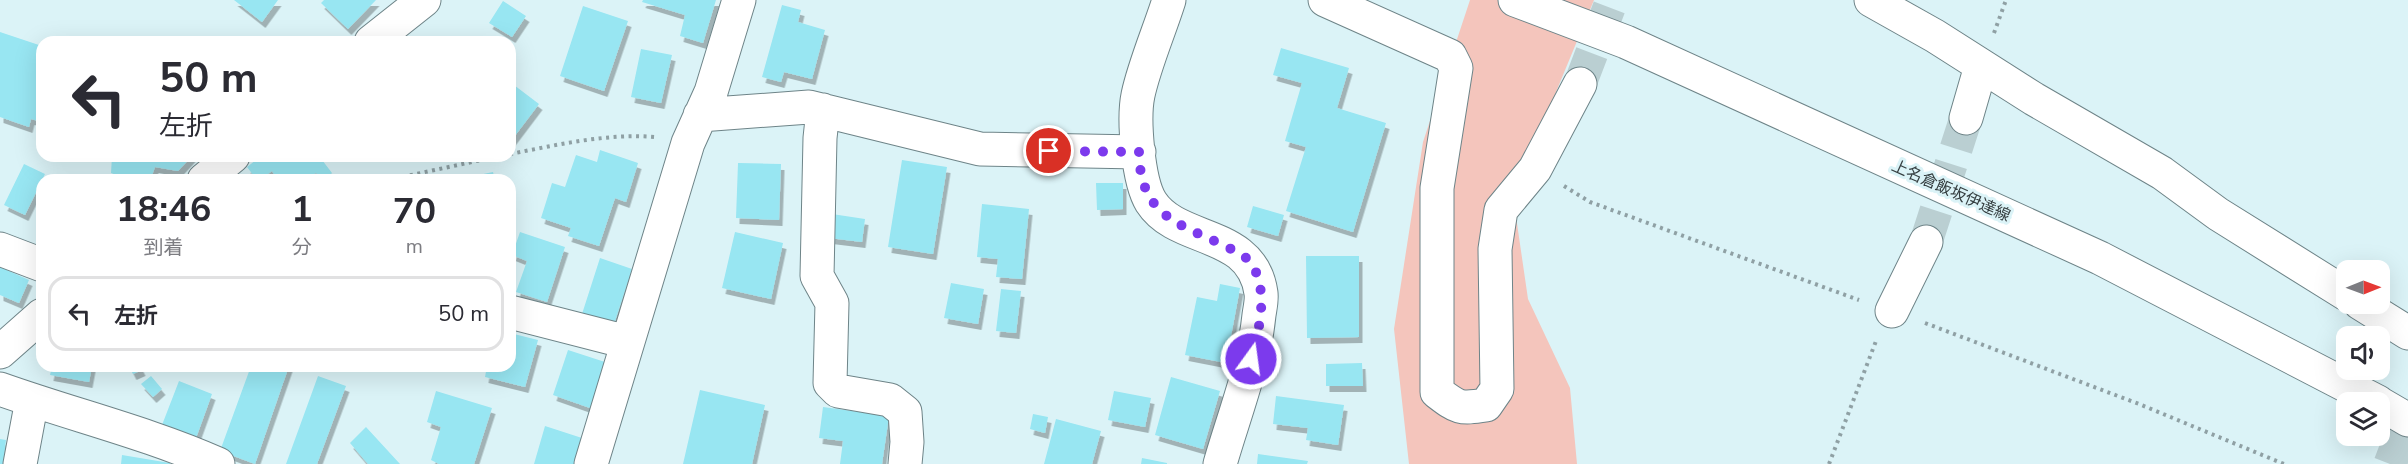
<!DOCTYPE html>
<html lang="ja">
<meta charset="utf-8">
<style>
:root{--surface:#fff;--page:#f7f7f7;--text:#2b2b33;--muted:#7c7c81;--line:#e1e1e2}
body{margin:0;font-family:"Nunito Sans","Noto Sans JP",sans-serif;background:var(--page);color:var(--text);height:100vh;display:flex;flex-direction:column;font-size:22px;white-space:nowrap}
*{box-sizing:border-box;margin:0}
p{font-size:20px;color:var(--muted)}
.icon{flex:none;width:33px;height:33px;fill:none;stroke:currentColor;stroke-width:2;stroke-linecap:round;stroke-linejoin:round}
.map{position:relative;flex:1;overflow:hidden}
.panel{position:absolute;left:36px;top:174px;width:480px;height:198px;display:flex;flex-direction:column;background:var(--surface);border-radius:18px;box-shadow:0 6px 24px #0002}
.panel>*{flex:none}
.top-card{position:absolute;left:36px;top:36px;width:480px;height:126px;border-radius:18px;box-shadow:0 6px 24px #0002;background:#fff;color:var(--text);overflow:hidden}
.needle{width:39px;rotate:89deg}
.fabs{position:absolute;left:2336px;top:260px;display:grid;gap:12px}
.fabs a{display:grid;place-items:center;width:54px;height:54px;border-radius:12px;background:var(--surface);box-shadow:0 6px 24px #0002;font-size:30px}
.pin{position:absolute;display:grid;place-items:center;width:51px;height:51px;color:#fff;margin:-26px;border:3px solid #fff;border-radius:50%;box-shadow:0 2px 6px #0007}
.me{position:absolute;width:66px;margin:-33px;rotate:14deg;stroke-linejoin:round;filter:drop-shadow(0 0 4px #0008)}
.turn{display:flex;align-items:center;gap:21px;height:126px;padding:0 24px;font-size:27px}
.turn .icon{width:78px;height:78px;stroke-width:2.5}
.turn b{display:block;font-size:42px;line-height:51px}
.eta{display:flex;justify-content:space-evenly;align-items:center;height:102px;text-align:center}
.eta b{font-size:36px;font-weight:700;line-height:42px}
ul{padding:0;list-style:none}
li{display:flex;align-items:center;gap:18px;height:75px;margin:0 12px 9px;padding:0 12px;border:3px solid var(--line);border-radius:18px}
li div{flex:1}
li b{display:block;font-size:22px}
li em{font-style:normal}
.map>svg:first-child{display:block}
.green{fill:#f4c5bc}
.building{fill:#98e6f2;filter:url(#shadow)}
.lines{fill:none;stroke-linecap:round;stroke-linejoin:round}
.street-tunnel{stroke:#bacfd2;stroke-width:33;stroke-dasharray:33 16;stroke-linecap:butt}
.street-casing{stroke:#6e8488;stroke-width:35}
.primary-casing{stroke:#6e8488;stroke-width:35}
.path{stroke:#8fa0a4;stroke-width:4;stroke-dasharray:3 4.5;stroke-linecap:butt}
.street{stroke:#fff;stroke-width:33}
.primary{stroke:#fff;stroke-width:33}
.route{stroke:#7c3aed;stroke-width:10;stroke-dasharray:0 18}
.labels{text-anchor:middle;dominant-baseline:central;stroke-width:6;stroke-linejoin:round;paint-order:stroke}
.street-label{font-size:16px;fill:#353e40;stroke:#dbf3f7}
</style>
<div class="map">
<svg width="2408" height="464" viewBox="0 0 2408 464">
<defs>
<filter id="shadow"><feDropShadow dx="3.5" dy="6" stdDeviation="0" flood-color="#0004"/></filter>
</defs>
<rect width="100%" height="100%" fill="#dbf3f7"/>
<path class="green" d="M1470 0H1594L1513 196 1528 299 1570 388 1577 464H1409L1394 329 1423 142Z"/>
<path class="building" d="M234 0H278L262 22Z
M324 0H376L348 29 321 3Z
M643 0H716L703 43 680 36 685 15 642 2Z
M503 1 526 16 512 37 489 23Z
M782 5 801 10 798 22 825 30 812 79 784 72 781 82 762 77Z
M583 6 628 21 604 91 560 76Z
M0 32 42 46V122L31 119 29 127 0 117Z
M1281 48 1349 68 1337 108 1386 123 1353 232 1286 211 1306 147 1285 141 1302 83 1273 75Z
M641 49 672 55 661 103 631 97Z
M510 82 539 104 511 141 510 140Z
M600 150 638 163 626 202 615 198 599 246 568 236 571 228 541 218 552 183 565 187 576 155 597 162Z
M112 156H192L178 171 155 167 151 178 144 180H129L111 173Z
M261 156H319L332 173 323 180 316 173 304 180H278L272 171 260 180H257L247 167Z
M902 160 947 167 933 254 888 247Z
M738 163 781 164 779 220 736 218Z
M24 164 45 174 25 215 4 205Z
M493 172 495 180H459V179Z
M1096 183H1123V209L1097 210Z
M982 204 1029 209 1022 279 996 277 998 259 977 257Z
M1253 206 1284 215 1278 236 1247 227Z
M832 214 865 219 862 242 829 238Z
M520 232 565 247 547 302 516 292 527 261 512 255Z
M735 232 783 243 771 299 722 288Z
M1306 256H1359V337L1307 338Z
M600 258 632 269 614 324 582 314Z
M0 267 29 280 19 303 0 295Z
M951 283 984 289 978 324 944 318Z
M1220 284 1240 288 1226 363 1185 355 1197 297 1217 301Z
M1001 289 1021 291 1016 333 996 331Z
M510 333 538 340 525 387 485 377 487 366H510Z
M568 350 605 362 590 408 553 395Z
M1362 363 1363 386H1326V364Z
M52 366H92L89 382 50 375Z
M129 366H140L142 370 133 374Z
M251 366H289L255 464 220 451Z
M151 376 162 389 153 397 141 384Z
M318 376 346 386 317 464H286Z
M1171 377 1220 391 1203 449 1155 435Z
M179 381 212 394 196 438 162 425Z
M700 390 765 405 752 464H683Z
M436 391 492 408 474 464H439L431 460 441 427 427 422Z
M1114 391 1151 398 1145 427 1108 420Z
M1276 396 1344 405 1338 445 1306 440 1308 428 1273 424Z
M823 407 889 416 882 464H840L843 441 819 438Z
M1033 414 1048 417 1045 433 1030 429Z
M1056 419 1101 431 1092 464H1044Z
M545 426 582 438 574 464H534Z
M366 427 400 464H368L350 443Z
M0 439 6 440 3 464H0Z
M1258 454 1308 461 1307 464H1257Z
M122 455 170 463V464H121Z
M1142 458 1167 463V464H1141Z"/>
<g class="lines">
<path class="street-tunnel" d="M1580 84 1612 0
M1926 242 1966 118
M2390 464 2408 417"/>
<g class="street-casing">
<path id="street" d="M1169 0C1160 29 1144 66 1138 95 1133 119 1138 181 1151 202 1178 244 1252 229 1261 293 1262 300 1260 308 1259 315 1254 366 1234 415 1220 464
M1325 0 1450 56 1456 68 1437 188V392C1458 408 1459 409 1486 405L1497 389 1495 249 1501 210 1535 169 1580 84
M1871 0 1935 36 2034 99 2162 173 2218 214 2346 294
M371 42 424 0
M823 110 820 138 817 276 832 303 830 383 838 391 890 400 905 412 907 442 905 464
M700 115 809 107 980 149 1139 152
M1966 118 1981 66
M204 180 233 156
M0 249 42 265
M2360 303 2408 333
M1892 311 1926 242
M510 312 627 342
M0 352 42 315
M0 389C73 415 148 433 218 464
M20 464 32 400
M591 464 688 143 711 92 739 0"/>
</g>
<g class="primary-casing">
<path id="primary" d="M1515 0 1626 42 2100 258 2378 402
M2379 403 2408 420"/>
</g>
<path class="path" d="M1994 33 2006 0
M510 154C557 145 607 133 655 137
M388 180 500 156
M1564 186 1590 202 1859 300
M1925 323 2139 404 2284 464
M1829 464 1876 341"/>
<use href="#street" class="street"/>
<use href="#primary" class="primary"/>
</g>
<g class="lines">
<path class="route" d="M1049 151 1139 152C1140 215 1177 223 1225 246 1237 252 1248 256 1254 268 1268 295 1259 331 1251 359"/>
</g>
<g class="labels">
<g class="street-label">
<text transform="translate(1951 191) rotate(24)">上名倉飯坂伊達線</text>
</g>
</g>
</svg>
<div class="fabs">
<a><svg class="needle" viewBox="-14 -14 28 28"><path d="M0-13l5 13h-10z" fill="#e53935"/><path d="M0 13l5-13h-10z" fill="#7c7c81"/></svg></a>
<a><svg class="icon" aria-label="sound" viewBox="0 0 24 24"><path d="M4 9h4l5-4v14l-5-4H4zM17 9q2 3 0 6"/></svg></a>
<a><svg class="icon" aria-label="layers" viewBox="0 0 24 24"><path d="M12 4l9 5-9 5-9-5zM3 14l9 5 9-5"/></svg></a>
</div>
<div class="pin" style="left:1049px;top:151px;background:#d93025"><svg class="icon" aria-label="arrive" viewBox="0 0 24 24"><path d="M6 21V4h12l-3 4 3 4H6"/></svg></div>
<svg class="me" style="left:1251px;top:359px" viewBox="-20 -20 40 40"><circle r="17" fill="#7c3aed" stroke="#fff" stroke-width="3"/><path d="M0-11L8 9 0 5-8 9z" fill="#fff"/></svg>
<div class="top-card">
<div class="turn"><svg class="icon" aria-label="left" viewBox="0 0 24 24"><path d="M17 20v-9H6M10 6l-5 5 5 5"/></svg><div><b>50 m</b>左折</div></div>
</div>
<section class="panel">
<div class="eta">
<div><b>18:46</b><p>到着</p></div>
<div><b>1</b><p>分</p></div>
<div><b>70</b><p>m</p></div>
</div>
<ul>
<li><svg class="icon" aria-label="left" viewBox="0 0 24 24"><path d="M17 20v-9H6M10 6l-5 5 5 5"/></svg><div><b>左折</b></div><em>50 m</em></li>
</ul>
</section>
</div>
